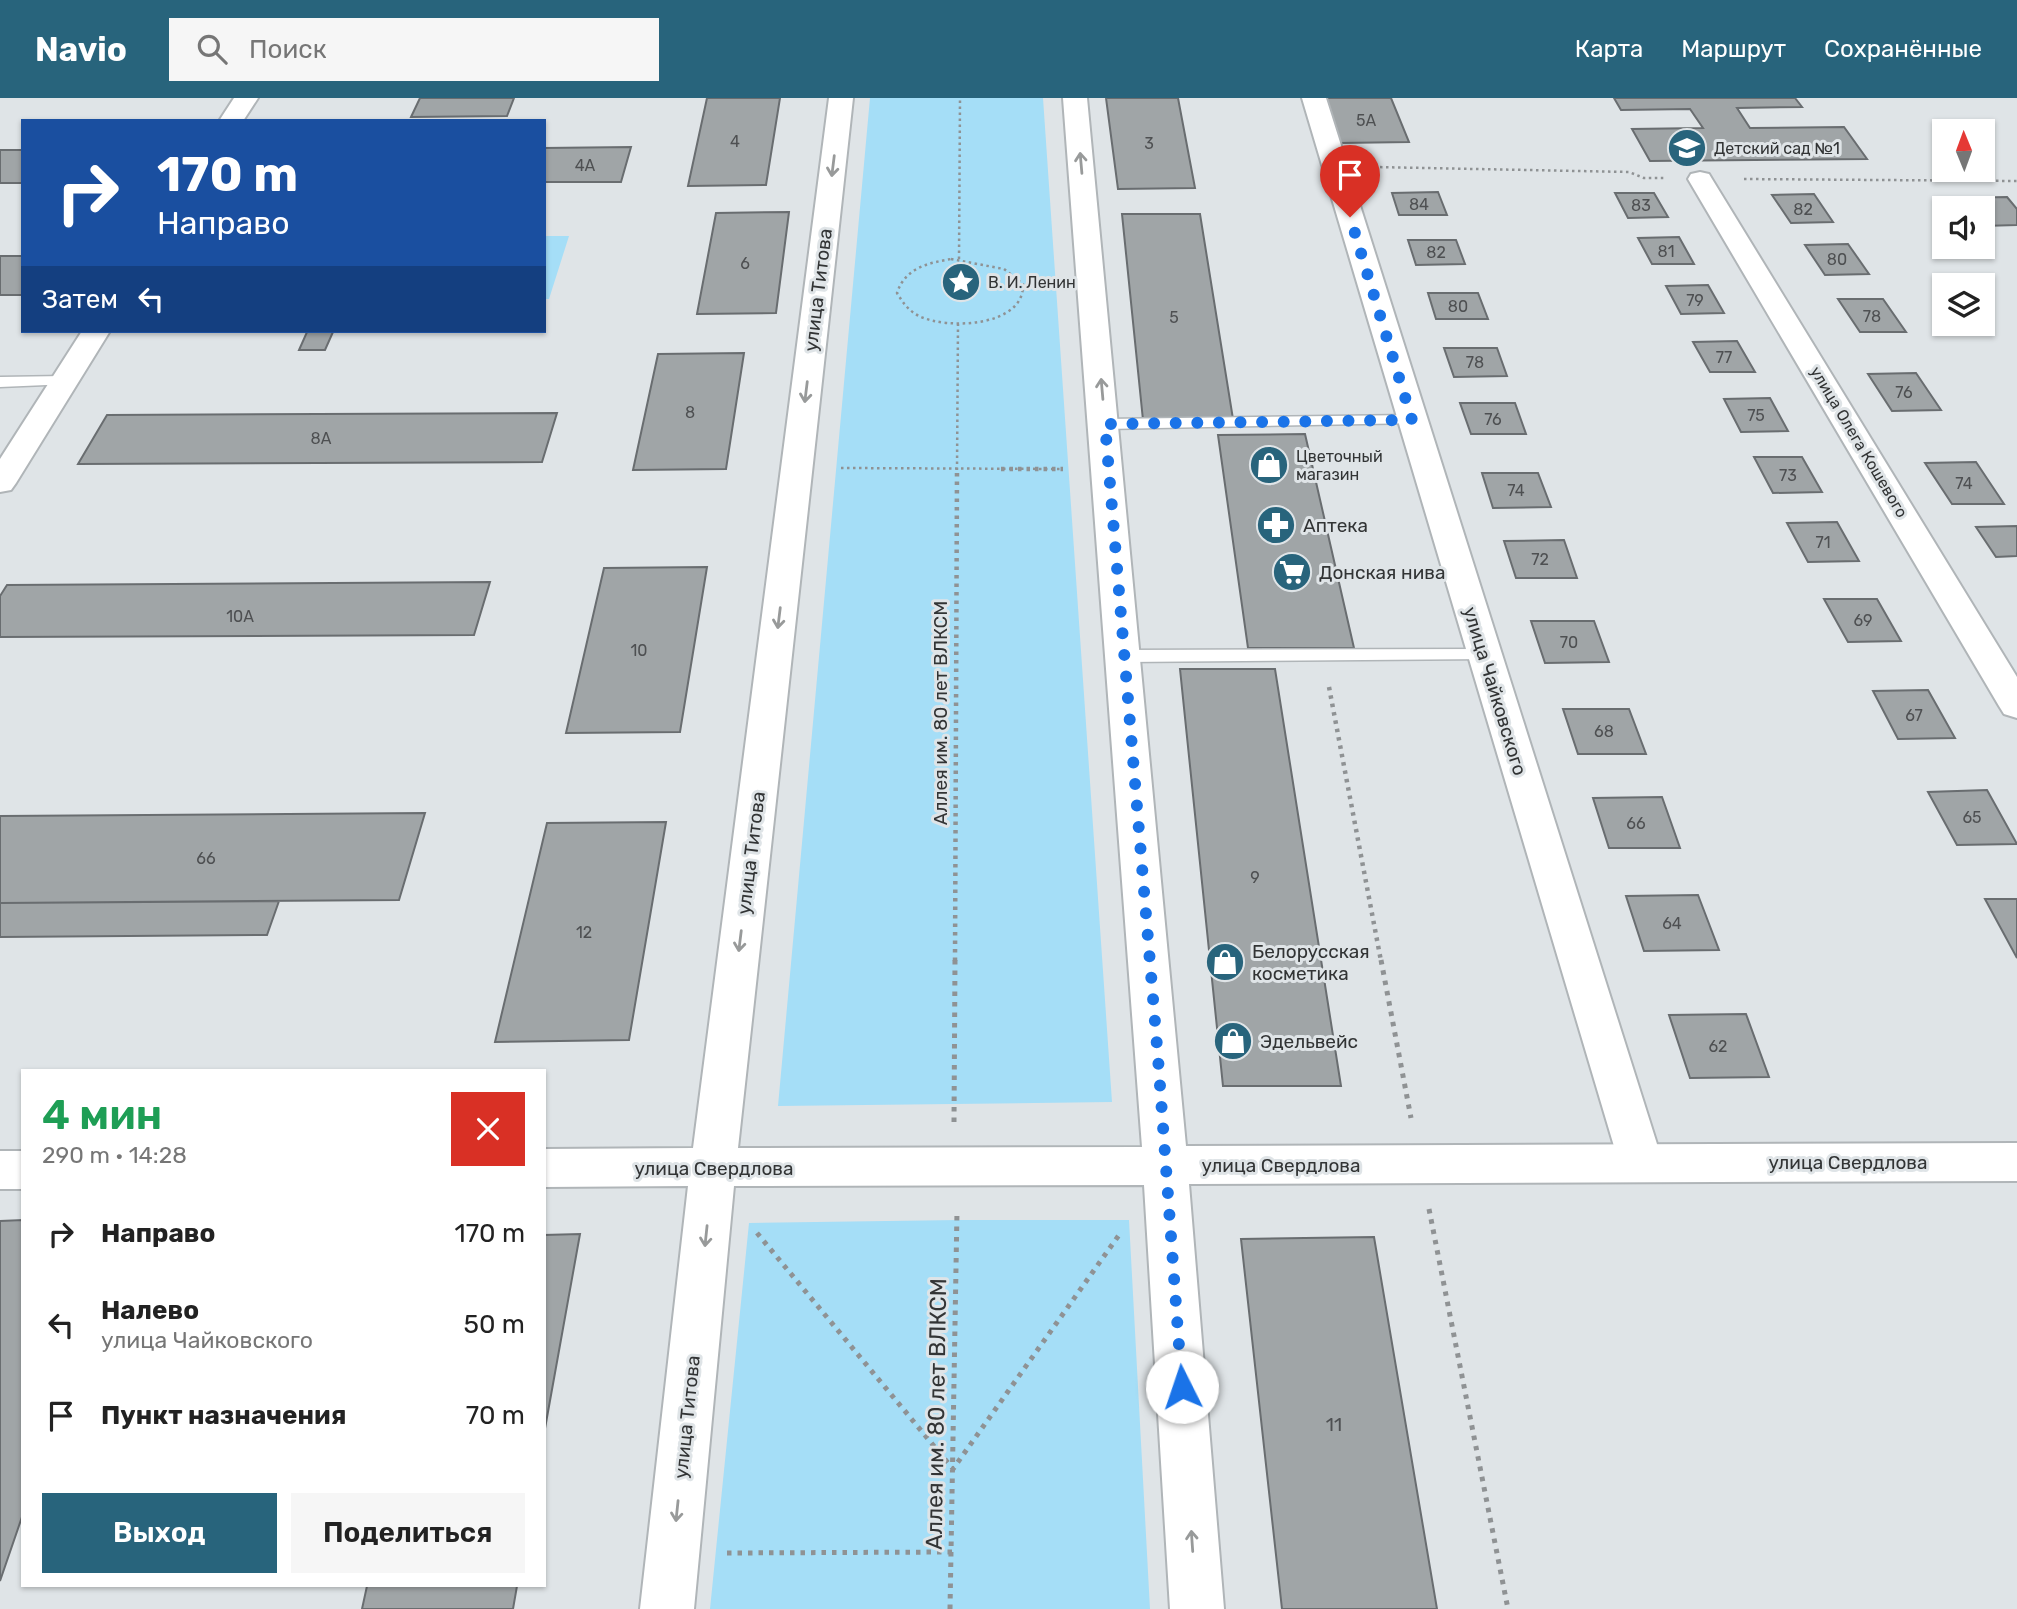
<!DOCTYPE html>
<html lang="ru">
<meta charset="utf-8">
<style>
:root{--surface:#fff;--page:#f6f6f6;--text:#222;--muted:#767676;--accent:#28647c}
body{margin:0;font-family:Rubik,sans-serif;background:var(--page);color:var(--text);height:100vh;display:flex;flex-direction:column;font-size:26px;white-space:nowrap}
*{box-sizing:border-box;margin:0}
p{font-size:23px;color:var(--muted)}
.icon{flex:none;width:38px;height:38px;fill:none;stroke:currentColor;stroke-width:2;stroke-linecap:round;stroke-linejoin:round}
.map{position:relative;flex:1;overflow:hidden}
.panel{position:absolute;left:21px;top:971px;width:525px;height:518px;display:flex;flex-direction:column;background:var(--surface);border-radius:0px;box-shadow:0 2px 5px #0004}
.panel>*{flex:none}
.banner{position:absolute;left:21px;top:21px;width:525px;height:214px;border-radius:0px;box-shadow:0 2px 5px #0004;background:#1a4fa0;color:#fff;overflow:hidden}
.needle{width:46px;rotate:359deg}
.fabs{position:absolute;left:1932px;top:21px;display:grid;gap:14px}
.fabs a{display:grid;place-items:center;width:63px;height:63px;border-radius:0px;background:var(--surface);box-shadow:0 2px 5px #0004;font-size:35px}
.pin{position:absolute;display:grid;place-items:center;width:60px;height:60px;color:#fff;margin:-72px -30px;border-radius:50% 50% 50% 0;rotate:-45deg;box-shadow:0 0 7px #0007}
.pin .icon{rotate:45deg}
.me{position:absolute;width:77px;margin:-38px;rotate:356deg;stroke-linejoin:round;filter:drop-shadow(0 0 5px #0008)}
.turn{display:flex;align-items:center;gap:24px;height:147px;padding:0 21px;font-size:32px}
.turn .icon{width:91px;height:91px;stroke-width:2.5}
.turn b{display:block;font-size:49px;line-height:60px}
.then{display:flex;align-items:center;height:66px;padding:0 21px;background:#0003;gap:14px;font-size:26px}
.round{display:grid;place-items:center;flex:none;width:74px;height:74px;border-radius:0px;background:var(--page)}
.head{display:flex;align-items:center;justify-content:space-between;height:119px;padding:0 21px}
h1{font-size:42px;font-weight:600;line-height:52px;color:#1e9e55}
.primary-button{display:flex;gap:14px;margin-top:auto;padding:14px 21px}
.primary-button a{flex:1;height:80px;border-radius:0px;background:var(--accent);color:#fff;font-size:28px;font-weight:600;line-height:80px;text-align:center}
.primary-button a+a{background:var(--page);color:var(--text)}
ul{padding:0;list-style:none}
li{display:flex;align-items:center;gap:21px;height:91px;padding:0 21px}
li div{flex:1}
li b{display:block;font-size:26px}
li em{font-style:normal}
header{display:flex;align-items:center;gap:42px;box-sizing:border-box;height:98px;padding:0 35px;background:var(--accent);color:#fff}
header strong{font-size:33px}
nav{display:flex;gap:38px;margin-inline-start:auto;font-size:24px}
.search{width:490px;height:63px;background:var(--page);display:flex;align-items:center;gap:18px;box-sizing:border-box;padding:0 24px;border-radius:0px;color:var(--muted);font-size:26px}
.map>svg:first-child{display:block}
.green{fill:#a5def7}
.building{fill:#a0a5a7;stroke:#696d70;stroke-width:2}
.lines{fill:none;stroke-linecap:round;stroke-linejoin:round}
.lane-casing{stroke:#b0b5b8;stroke-width:3}
.street-casing{stroke:#b0b5b8;stroke-width:4}
.secondary-casing{stroke:#b0b5b8;stroke-width:4}
.path-far2{stroke:#8f9294;stroke-width:2.5;stroke-dasharray:2.5 3.5;stroke-linecap:butt}
.path-far1{stroke:#8f9294;stroke-width:4.5;stroke-dasharray:3.5 5;stroke-linecap:butt}
.path{stroke:#8f9294;stroke-width:5;stroke-dasharray:4.5 6;stroke-linecap:butt}
.lane{fill:#fff;fill-rule:evenodd}
.street{fill:#fff;fill-rule:evenodd}
.secondary{fill:#fff;fill-rule:evenodd}
.oneway{stroke:#989a9a}
.route{stroke:#1a73e8;stroke-width:12;stroke-dasharray:0 21.6}
.labels{text-anchor:middle;dominant-baseline:central;stroke-width:6;stroke-linejoin:round;paint-order:stroke}
.number-label{font-size:16px;fill:#4e5052}
.far-poi-label{font-size:16px;fill:#323435;stroke:#dfe4e7;text-anchor:start}
.far-street-label{font-size:16px;fill:#323435;stroke:#dfe4e7}
.street-label{font-size:19px;fill:#323435;stroke:#dfe4e7}
.poi-label{font-size:19px;fill:#323435;stroke:#dfe4e7;text-anchor:start}
.near-number-label{font-size:19px;fill:#4e5052}
.near-street-label{font-size:23px;fill:#323435;stroke:#dfe4e7}
</style>
<header>
<strong>Navio</strong>
<div class="search"><svg class="icon" aria-label="search" viewBox="0 0 24 24"><circle cx="10" cy="10" r="6"/><path d="M15 15l6 6"/></svg>Поиск</div>
<nav><a>Карта</a><a>Маршрут</a><a>Сохранённые</a></nav>
</header>
<div class="map">
<svg width="2017" height="1511" viewBox="0 0 2017 1511">
<rect width="100%" height="100%" fill="#dfe4e7"/>
<path class="green" d="M870 0H1043L1112 1004 778 1008Z
M544 138H569L549 201H544Z
M958 1122H1129L1150 1511H710L749 1125Z"/>
<path class="building" d="M420 0H514L507 18 411 19Z
M707 0H780L766 87 688 88Z
M1106 0H1178L1195 90 1118 91Z
M1324 0H1391L1409 44 1340 45Z
M1614 0H1795L1802 9 1737 10 1750 30 1844 29 1867 61 1650 63 1632 31 1703 30 1690 11 1621 12Z
M631 49 621 84H544V50Z
M0 52H23V85H0Z
M1438 94 1447 117H1399L1392 95Z
M1615 95H1654L1668 119 1628 120Z
M1814 96 1833 124 1791 125 1772 97Z
M2007 99 2017 111V127L1983 128V110H1964L1955 100Z
M789 114 776 215 697 216 716 115Z
M1122 116H1200L1233 321 1143 322Z
M1679 139 1694 166H1652L1638 140Z
M1408 142H1456L1465 166 1416 167Z
M1848 146 1869 176 1825 177 1805 147Z
M0 158H23V197H0Z
M1708 187 1724 215 1681 216 1666 188Z
M1428 195H1478L1488 221H1436Z
M1838 201H1883L1906 234H1860Z
M307 234H333L325 252H299Z
M1737 243 1755 274H1710L1693 244Z
M1444 250H1497L1507 278 1454 279Z
M744 255 726 371 633 372 658 256Z
M1916 275 1941 312 1892 313 1868 276Z
M1770 300 1788 333 1741 334 1724 301Z
M1460 305H1515L1526 336H1471Z
M557 315 542 364 78 366 107 317Z
M1305 336 1354 550H1248L1218 337Z
M1754 359H1802L1822 394 1773 395Z
M1976 364 2004 406H1952L1925 365Z
M1482 375H1538L1551 409 1493 410Z
M1837 424 1859 463 1808 464 1787 425Z
M2017 428V458L1996 459 1976 429Z
M1564 442 1577 480H1516L1504 443Z
M707 469 680 634 566 635 604 470Z
M490 484 474 537 0 539V498L7 487Z
M1824 501H1877L1901 543 1848 544Z
M1531 523H1594L1609 564 1545 565Z
M1180 571H1275L1341 988H1223Z
M1928 592 1955 640 1898 641 1873 593Z
M1563 611H1629L1646 656H1578Z
M1987 692 2017 746 1957 747 1928 694Z
M1662 699 1680 750H1609L1593 700Z
M425 715 399 802 0 805V718Z
M666 724 629 942 495 944 547 725Z
M1698 797 1719 852 1644 853 1626 798Z
M1985 801H2017V860Z
M279 803 267 837 0 839V805Z
M1746 916 1769 979 1690 980 1669 917Z
M23 1122V1416L0 1483V1123Z
M580 1136 544 1336V1137Z
M1374 1139 1437 1511H1282L1241 1141Z
M367 1488H517L513 1511H362Z"/>
<g class="lines">
<g class="lane-casing">
<path id="lane" d="M64 278 72 283 70 286 0 289V279Z
M1412 317 1420 322 1418 325 1106 331 1098 326 1106 321Z
M1483 551 1490 553 1492 557 1490 561 1126 564 1117 558 1126 552Z"/>
</g>
<g class="street-casing">
<path id="street" d="M234 0H258L243 23H219Z
M1302 0H1326L1663 1065 1657 1078 1641 1084 1625 1078 1619 1065Z
M1700 74 1709 76 1712 81 2017 579V620L2004 616 1999 608 1688 81 1691 76Z
M82 233H110L16 385 11 392 0 394V361Z"/>
</g>
<g class="secondary-casing">
<path id="secondary" d="M829 0H853L738 1050 1142 1049 1063 0H1087L1186 1048 2017 1045V1083L1189 1086 1224 1511H1170L1144 1087 734 1088 694 1511H640L688 1088 544 1089V1051L693 1050Z
M0 1053H23V1091H0Z"/>
</g>
<path class="path-far2" d="M1374 69 1629 74 1644 80H1665
M1744 81 2017 83
M951 161 1004 171 1023 186C1025 229 947 232 919 218 909 213 903 205 897 195 905 170 928 165 951 161Z
M959 161 960 0
M841 370 1063 371
M957 372 958 226"/>
<path class="path-far1" d="M1001 371H1063
M1329 589 1381 863
M955 863 957 371"/>
<path class="path" d="M1381 862 1411 1020
M954 1024 955 862
M1429 1111 1508 1511
M757 1135 953 1371 1119 1137
M727 1455 952 1454
M950 1511 957 1113"/>
<use href="#lane" class="lane"/>
<use href="#street" class="street"/>
<use href="#secondary" class="secondary"/>
</g>
<defs><path id="oneway-shaft" d="M-6 0H5M1.5-3L5.5 0L1.5 3" fill="none" stroke-width="1.6" stroke-linecap="round" stroke-linejoin="round" transform="scale(1.75)"/></defs>
<g class="oneway">
<use href="#oneway-shaft" transform="translate(1081 65) rotate(-95)"/>
<use href="#oneway-shaft" transform="translate(833 68) rotate(97)"/>
<use href="#oneway-shaft" transform="translate(1102 291) rotate(-95)"/>
<use href="#oneway-shaft" transform="translate(806 294) rotate(97)"/>
<use href="#oneway-shaft" transform="translate(779 520) rotate(97)"/>
<use href="#oneway-shaft" transform="translate(740 843) rotate(97)"/>
<use href="#oneway-shaft" transform="translate(706 1138) rotate(96)"/>
<use href="#oneway-shaft" transform="translate(677 1413) rotate(96)"/>
<use href="#oneway-shaft" transform="translate(1192 1443) rotate(-94)"/>
</g>
<g class="lines">
<path class="route" d="M1182 1289 1158 960 1105 326 1412 322 1350 119"/>
</g>
<defs>
<g id="school-disc" transform="scale(2.0125)"><circle r="9.5" fill="#28647c" stroke="#dfe4e7"/><path d="M0-5L7-2L0 1L-7-2ZM-4 1L0 2.5L4 1V4Q0 6-4 4Z" fill="#fff"/></g>
<g id="sight-disc" transform="scale(2.0125)"><circle r="9.5" fill="#28647c" stroke="#dfe4e7"/><path d="M0-6L1.8-2.2L6-1.7L2.9 1.2L3.7 5.4L0 3.3L-3.7 5.4L-2.9 1.2L-6-1.7L-1.8-2.2Z" fill="#fff"/></g>
<g id="shop-disc" transform="scale(2.0125)"><circle r="9.5" fill="#28647c" stroke="#dfe4e7"/><path d="M-5-2.5h2.3a2.7 3.5 0 0 1 5.4 0H5L5.5 6h-11ZM-1.5-2.5h3a1.5 2.3 0 0 0-3 0Z" fill="#fff"/></g>
<g id="pharmacy-disc" transform="scale(2.0125)"><circle r="9.5" fill="#28647c" stroke="#dfe4e7"/><path d="M-2-6h4v4h4v4h-4v4h-4v-4h-4v-4h4Z" fill="#fff"/></g>
<g id="supermarket-disc" transform="scale(2.0125)"><circle r="9.5" fill="#28647c" stroke="#dfe4e7"/><path d="M-6-5.5h2.5l.6 2H6L4.5 2H-2.5L-4.4-4H-6ZM-1.5 3.2a1.3 1.3 0 1 0 .1 0ZM3 3.2a1.3 1.3 0 1 0 .1 0Z" fill="#fff"/></g>
</defs>
<g fill-rule="evenodd">
<use href="#school-disc" x="1687" y="50"/>
<use href="#sight-disc" x="961" y="184"/>
<use href="#shop-disc" x="1269" y="367"/>
<use href="#pharmacy-disc" x="1276" y="427"/>
<use href="#supermarket-disc" x="1292" y="474"/>
<use href="#shop-disc" x="1225" y="864"/>
<use href="#shop-disc" x="1233" y="943"/>
</g>
<g class="labels">
<g class="number-label">
<text x="1366" y="22">5А</text>
<text x="735" y="43">4</text>
<text x="1149" y="45">3</text>
<text x="585" y="67">4А</text>
<text x="1419" y="106">84</text>
<text x="1641" y="107">83</text>
<text x="1803" y="111">82</text>
<text x="1666" y="153">81</text>
<text x="1436" y="154">82</text>
<text x="1837" y="161">80</text>
<text x="745" y="165">6</text>
<text x="1695" y="202">79</text>
<text x="1458" y="208">80</text>
<text x="1872" y="218">78</text>
<text x="1174" y="219">5</text>
<text x="1724" y="259">77</text>
<text x="1475" y="264">78</text>
<text x="1904" y="294">76</text>
<text x="690" y="314">8</text>
<text x="1756" y="317">75</text>
<text x="1493" y="321">76</text>
<text x="321" y="340">8А</text>
<text x="1788" y="377">73</text>
<text x="1964" y="385">74</text>
<text x="1516" y="392">74</text>
<text x="1823" y="444">71</text>
<text x="1540" y="461">72</text>
<text x="240" y="518">10А</text>
<text x="1863" y="522">69</text>
<text x="1569" y="544">70</text>
<text x="639" y="552">10</text>
<text x="1914" y="617">67</text>
<text x="1604" y="633">68</text>
<text x="1972" y="719">65</text>
<text x="1636" y="725">66</text>
<text x="206" y="760">66</text>
<text x="1255" y="779">9</text>
<text x="1672" y="825">64</text>
<text x="584" y="834">12</text>
<text x="1718" y="948">62</text>
</g>
<g class="far-poi-label">
<text x="1714" y="50">Детский сад №1</text>
<text x="988" y="184">В. И. Ленин</text>
<text x="1296" y="358">Цветочный<tspan x="1296" dy="18">магазин</tspan></text>
</g>
<g class="far-street-label">
<text transform="translate(1859 344) rotate(59)">улица Олега Кошевого</text>
</g>
<g class="street-label">
<text transform="translate(818 192) rotate(-83)">улица Титова</text>
<text transform="translate(1495 593) rotate(73)">улица Чайковского</text>
<text transform="translate(940 615) rotate(-90)">Аллея им. 80 лет ВЛКСМ</text>
<text transform="translate(751 755) rotate(-83)">улица Титова</text>
<text x="1848" y="1064">улица Свердлова</text>
<text x="1281" y="1067">улица Свердлова</text>
<text x="714" y="1070">улица Свердлова</text>
<text transform="translate(687 1319) rotate(-84)">улица Титова</text>
</g>
<g class="poi-label">
<text x="1303" y="427">Аптека</text>
<text x="1319" y="474">Донская нива</text>
<text x="1252" y="853">Белорусская<tspan x="1252" dy="22">косметика</tspan></text>
<text x="1260" y="943">Эдельвейс</text>
</g>
<g class="near-number-label">
<text x="1334" y="1326">11</text>
</g>
<g class="near-street-label">
<text transform="translate(936 1316) rotate(-89)">Аллея им. 80 лет ВЛКСМ</text>
</g>
</g>
</svg>
<div class="fabs">
<a><svg class="needle" viewBox="-14 -14 28 28"><path d="M0-13l5 13h-10z" fill="#e53935"/><path d="M0 13l5-13h-10z" fill="#767676"/></svg></a>
<a><svg class="icon" aria-label="sound" viewBox="0 0 24 24"><path d="M4 9h4l5-4v14l-5-4H4zM17 9q2 3 0 6"/></svg></a>
<a><svg class="icon" aria-label="layers" viewBox="0 0 24 24"><path d="M12 4l9 5-9 5-9-5zM3 14l9 5 9-5"/></svg></a>
</div>
<div class="pin" style="left:1350px;top:119px;background:#d93025"><svg class="icon" aria-label="arrive" viewBox="0 0 24 24"><path d="M6 21V4h12l-3 4 3 4H6"/></svg></div>
<svg class="me" style="left:1182px;top:1289px" viewBox="-20 -20 40 40"><circle r="19" fill="#fff"/><path d="M0-13L10 11 0 6-10 11z" fill="#1a73e8"/></svg>
<div class="banner">
<div class="turn"><svg class="icon" aria-label="right" viewBox="0 0 24 24"><path d="M7 20v-9h11M14 6l5 5-5 5"/></svg><div><b>170 m</b>Направо</div></div>
<div class="then">Затем<svg class="icon" aria-label="left" viewBox="0 0 24 24"><path d="M17 20v-9H6M10 6l-5 5 5 5"/></svg></div>
</div>
<section class="panel">
<div class="head"><div><h1>4 мин</h1><p>290 m · 14:28</p></div><a class="round" style="background:#d93025;color:#fff"><svg class="icon" aria-label="close" viewBox="0 0 24 24"><path d="M6 6l12 12M18 6L6 18"/></svg></a></div>
<ul>
<li><svg class="icon" aria-label="right" viewBox="0 0 24 24"><path d="M7 20v-9h11M14 6l5 5-5 5"/></svg><div><b>Направо</b></div><em>170 m</em></li>
<li><svg class="icon" aria-label="left" viewBox="0 0 24 24"><path d="M17 20v-9H6M10 6l-5 5 5 5"/></svg><div><b>Налево</b><p>улица Чайковского</p></div><em>50 m</em></li>
<li><svg class="icon" aria-label="arrive" viewBox="0 0 24 24"><path d="M6 21V4h12l-3 4 3 4H6"/></svg><div><b>Пункт назначения</b></div><em>70 m</em></li>
</ul>
<div class="primary-button"><a>Выход</a><a>Поделиться</a></div>
</section>
</div>
